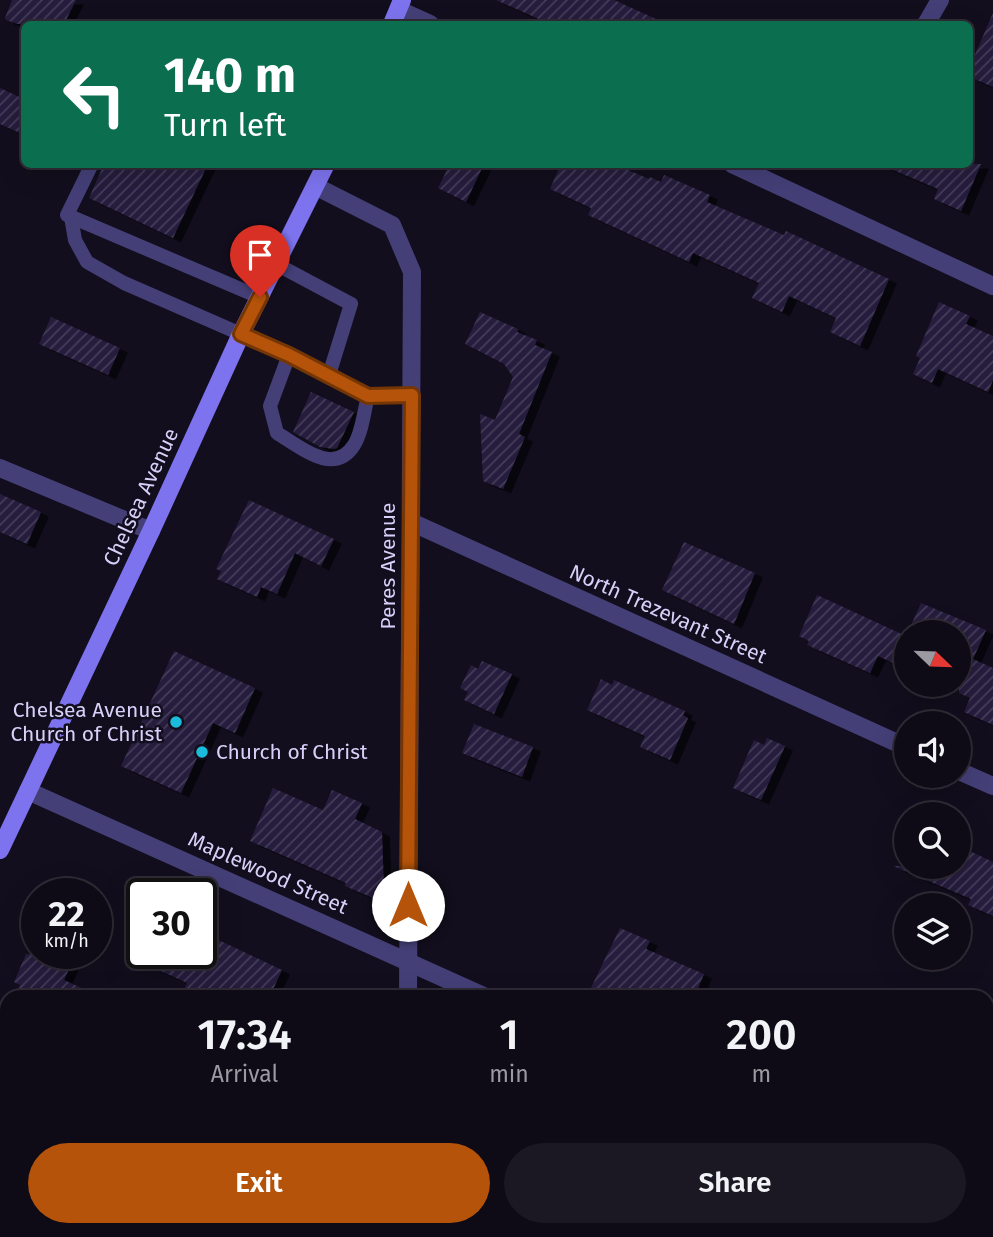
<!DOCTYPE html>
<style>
:root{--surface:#0e0a16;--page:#1c1823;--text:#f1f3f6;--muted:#9b9aa1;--line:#2e2b35;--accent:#b45309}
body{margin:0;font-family:"Fira Sans",sans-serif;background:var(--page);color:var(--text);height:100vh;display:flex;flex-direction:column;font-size:26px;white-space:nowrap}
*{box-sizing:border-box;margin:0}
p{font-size:23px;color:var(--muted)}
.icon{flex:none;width:38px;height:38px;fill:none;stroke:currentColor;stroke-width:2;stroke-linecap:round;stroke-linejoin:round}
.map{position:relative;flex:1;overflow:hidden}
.details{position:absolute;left:0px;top:990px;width:994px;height:247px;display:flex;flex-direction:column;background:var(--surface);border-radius:21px 21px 0 0;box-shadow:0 7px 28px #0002,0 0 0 2px var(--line)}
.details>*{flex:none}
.top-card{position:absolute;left:21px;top:21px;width:952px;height:147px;border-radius:10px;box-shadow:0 7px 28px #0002,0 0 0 2px var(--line);background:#0b6e4f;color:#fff;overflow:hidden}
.needle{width:46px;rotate:113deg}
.fabs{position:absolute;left:894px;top:620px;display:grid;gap:14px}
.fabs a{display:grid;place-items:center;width:77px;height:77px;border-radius:50%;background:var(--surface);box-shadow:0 7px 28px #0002,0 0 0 2px var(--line);font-size:35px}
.speed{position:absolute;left:21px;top:878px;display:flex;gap:14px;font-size:35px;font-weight:700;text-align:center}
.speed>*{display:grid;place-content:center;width:91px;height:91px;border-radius:50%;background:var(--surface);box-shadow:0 7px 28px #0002,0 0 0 2px var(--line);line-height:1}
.speed small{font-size:18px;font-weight:400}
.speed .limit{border:4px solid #111;border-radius:10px;background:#fff;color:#111}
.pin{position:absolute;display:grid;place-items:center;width:60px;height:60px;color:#fff;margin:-72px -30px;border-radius:50% 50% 50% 0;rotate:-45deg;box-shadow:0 0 7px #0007}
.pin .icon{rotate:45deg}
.me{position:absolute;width:77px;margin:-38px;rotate:0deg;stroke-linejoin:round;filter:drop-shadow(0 0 5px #0008)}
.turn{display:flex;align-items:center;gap:24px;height:147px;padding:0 28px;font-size:32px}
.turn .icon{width:91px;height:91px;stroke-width:2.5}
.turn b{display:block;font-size:49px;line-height:60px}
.eta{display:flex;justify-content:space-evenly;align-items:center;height:119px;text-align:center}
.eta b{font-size:42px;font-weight:600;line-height:49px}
.button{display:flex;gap:14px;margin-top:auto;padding:14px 28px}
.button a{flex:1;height:80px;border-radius:42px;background:var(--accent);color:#fff;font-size:28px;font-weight:600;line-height:80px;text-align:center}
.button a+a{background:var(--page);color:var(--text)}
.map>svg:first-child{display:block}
.building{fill:url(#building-hatch);filter:url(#shadow)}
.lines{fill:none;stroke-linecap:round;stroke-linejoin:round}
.service{stroke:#443f77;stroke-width:14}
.minor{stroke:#443f77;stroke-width:18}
.secondary{stroke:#7d73ee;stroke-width:18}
.route-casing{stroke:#753606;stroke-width:18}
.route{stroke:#b45309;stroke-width:12}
.poi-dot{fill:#1bbcdb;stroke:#120e1d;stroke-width:2.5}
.labels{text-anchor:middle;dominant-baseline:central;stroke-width:5;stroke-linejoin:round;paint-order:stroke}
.street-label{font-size:21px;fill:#d7d0f9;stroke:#120e1d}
.poi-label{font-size:21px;fill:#d7d0f9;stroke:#120e1d;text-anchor:end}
</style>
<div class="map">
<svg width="993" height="1237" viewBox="0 0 993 1237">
<defs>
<pattern id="building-hatch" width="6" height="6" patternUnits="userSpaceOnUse" patternTransform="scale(1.75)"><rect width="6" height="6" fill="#251d3c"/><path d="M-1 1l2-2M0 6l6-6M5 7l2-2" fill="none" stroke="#443d59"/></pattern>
<filter id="shadow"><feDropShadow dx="8" dy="4.5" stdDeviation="0" flood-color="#0009"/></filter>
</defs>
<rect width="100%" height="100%" fill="#120e1d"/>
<path class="building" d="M12 0H76L64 24H18L6 20 5 18Z
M496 0H614L667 24H550Z
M993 13V87L970 77V66Z
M0 88 24 99V135L0 124Z
M104 164H208L173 238 89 198Z
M450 164H484L466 202 438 188Z
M561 164H614L649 179 650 177 661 182 664 175 710 195 707 202 784 235 786 231 889 279 860 346 830 332 836 318 789 296 782 312 752 298 759 283 693 253 689 262 588 215 591 208 550 189Z
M879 164H981L961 211 934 199 938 189Z
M939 302 970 316 966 324 993 336V380L988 392 938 369 932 383 913 374 920 358 916 356Z
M480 312 518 329 517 332 537 340 535 345 552 352 519 434 525 437 503 489 483 481 480 414 495 420 513 377 504 364 465 344Z
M51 317 120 348 108 375 39 344Z
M311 392 354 412 337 448 334 449 320 447 293 432Z
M0 494 41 512 27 544 0 532Z
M249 500 334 539 321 566 295 553 277 594 261 587 257 597 217 579 221 571 216 569Z
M684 542 755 573 734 624 662 590Z
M817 595 906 636V669L878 656 870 673 807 645 809 641 799 636Z
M921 603 986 630 973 659 993 668V725L964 712 970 698 959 693V632H908Z
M174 651 255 688 235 733 213 723 181 793 121 766Z
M482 661 512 674 494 714 464 700 468 692 460 688 471 665 478 669Z
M601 679 612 685 614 680 685 711 683 715 688 718 670 760 640 747 645 736 587 710Z
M474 724 533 747 522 777 462 753Z
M767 738 785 746 761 800 733 788 754 740 764 745Z
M273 788 323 810 332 790 362 803 355 819 382 832 384 891 373 898 345 886 346 883 250 841Z
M959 846 993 862V916L968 905 971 899 893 866H959Z
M620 928 650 941 646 949 704 974 694 998H586Z
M210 936 282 970 269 998H180L187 983 124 954H201V948L204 943 206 944Z
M26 954H76L64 980 104 998H15L20 985 14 982Z"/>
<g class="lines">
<path class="service" d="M92 164 67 215 259 297
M71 217 75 240 87 262 124 283 289 355 329 375
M276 264 351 304 329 375 368 396 412 395
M289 355 270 406 277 433C300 447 334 477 354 445 362 433 364 411 368 396"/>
<path class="minor" d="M399 10 430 24
M926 24 940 0
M732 164 993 286
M315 186 392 225 412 272 408 998
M0 468 151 531
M411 522 906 747
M959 771 993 786
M28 791 488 998
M0 1227 21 1237
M987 1229 993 1232
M408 1230V1237"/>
<path class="secondary" d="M392 24 402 0
M0 850 151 531 241 334 326 164"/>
</g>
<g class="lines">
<g class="route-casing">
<path id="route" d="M260 297 241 334 289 355 368 396 412 395 408 905"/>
</g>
<use href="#route" class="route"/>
</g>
<g class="poi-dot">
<circle cx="176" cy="722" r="7"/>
<circle cx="202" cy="752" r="7"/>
</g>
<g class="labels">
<g class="street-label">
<text transform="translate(141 497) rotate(-65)">Chelsea Avenue</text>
<text transform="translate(388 566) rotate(-90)">Peres Avenue</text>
<text transform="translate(668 614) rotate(24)">North Trezevant Street</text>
<text transform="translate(268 873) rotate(24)">Maplewood Street</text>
</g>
<g class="poi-label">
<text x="162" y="710">Chelsea Avenue<tspan x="162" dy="24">Church of Christ</tspan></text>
<text x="216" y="752" text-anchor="start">Church of Christ</text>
</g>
</g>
</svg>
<div class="fabs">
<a><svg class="needle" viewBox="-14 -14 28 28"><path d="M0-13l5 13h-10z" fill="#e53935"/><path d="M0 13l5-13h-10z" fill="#9b9aa1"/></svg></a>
<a><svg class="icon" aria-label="sound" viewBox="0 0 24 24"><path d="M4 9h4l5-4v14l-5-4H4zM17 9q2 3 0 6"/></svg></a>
<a><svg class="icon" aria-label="search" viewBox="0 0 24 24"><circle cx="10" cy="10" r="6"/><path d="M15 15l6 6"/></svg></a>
<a><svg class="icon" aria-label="layers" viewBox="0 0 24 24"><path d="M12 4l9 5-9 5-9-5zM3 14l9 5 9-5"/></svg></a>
</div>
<div class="speed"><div>22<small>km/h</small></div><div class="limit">30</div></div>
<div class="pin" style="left:260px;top:297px;background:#d93025"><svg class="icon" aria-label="arrive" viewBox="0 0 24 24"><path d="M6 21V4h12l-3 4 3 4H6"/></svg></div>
<svg class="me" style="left:408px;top:905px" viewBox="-20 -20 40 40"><circle r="19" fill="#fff"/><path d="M0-13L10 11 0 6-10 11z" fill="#b45309"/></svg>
<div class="top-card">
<div class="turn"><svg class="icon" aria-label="left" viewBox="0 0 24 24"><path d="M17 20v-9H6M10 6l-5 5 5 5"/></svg><div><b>140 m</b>Turn left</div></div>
</div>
<section class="details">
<div class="eta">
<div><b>17:34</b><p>Arrival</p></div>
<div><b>1</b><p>min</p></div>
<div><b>200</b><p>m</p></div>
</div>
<div class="button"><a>Exit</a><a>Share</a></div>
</section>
</div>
